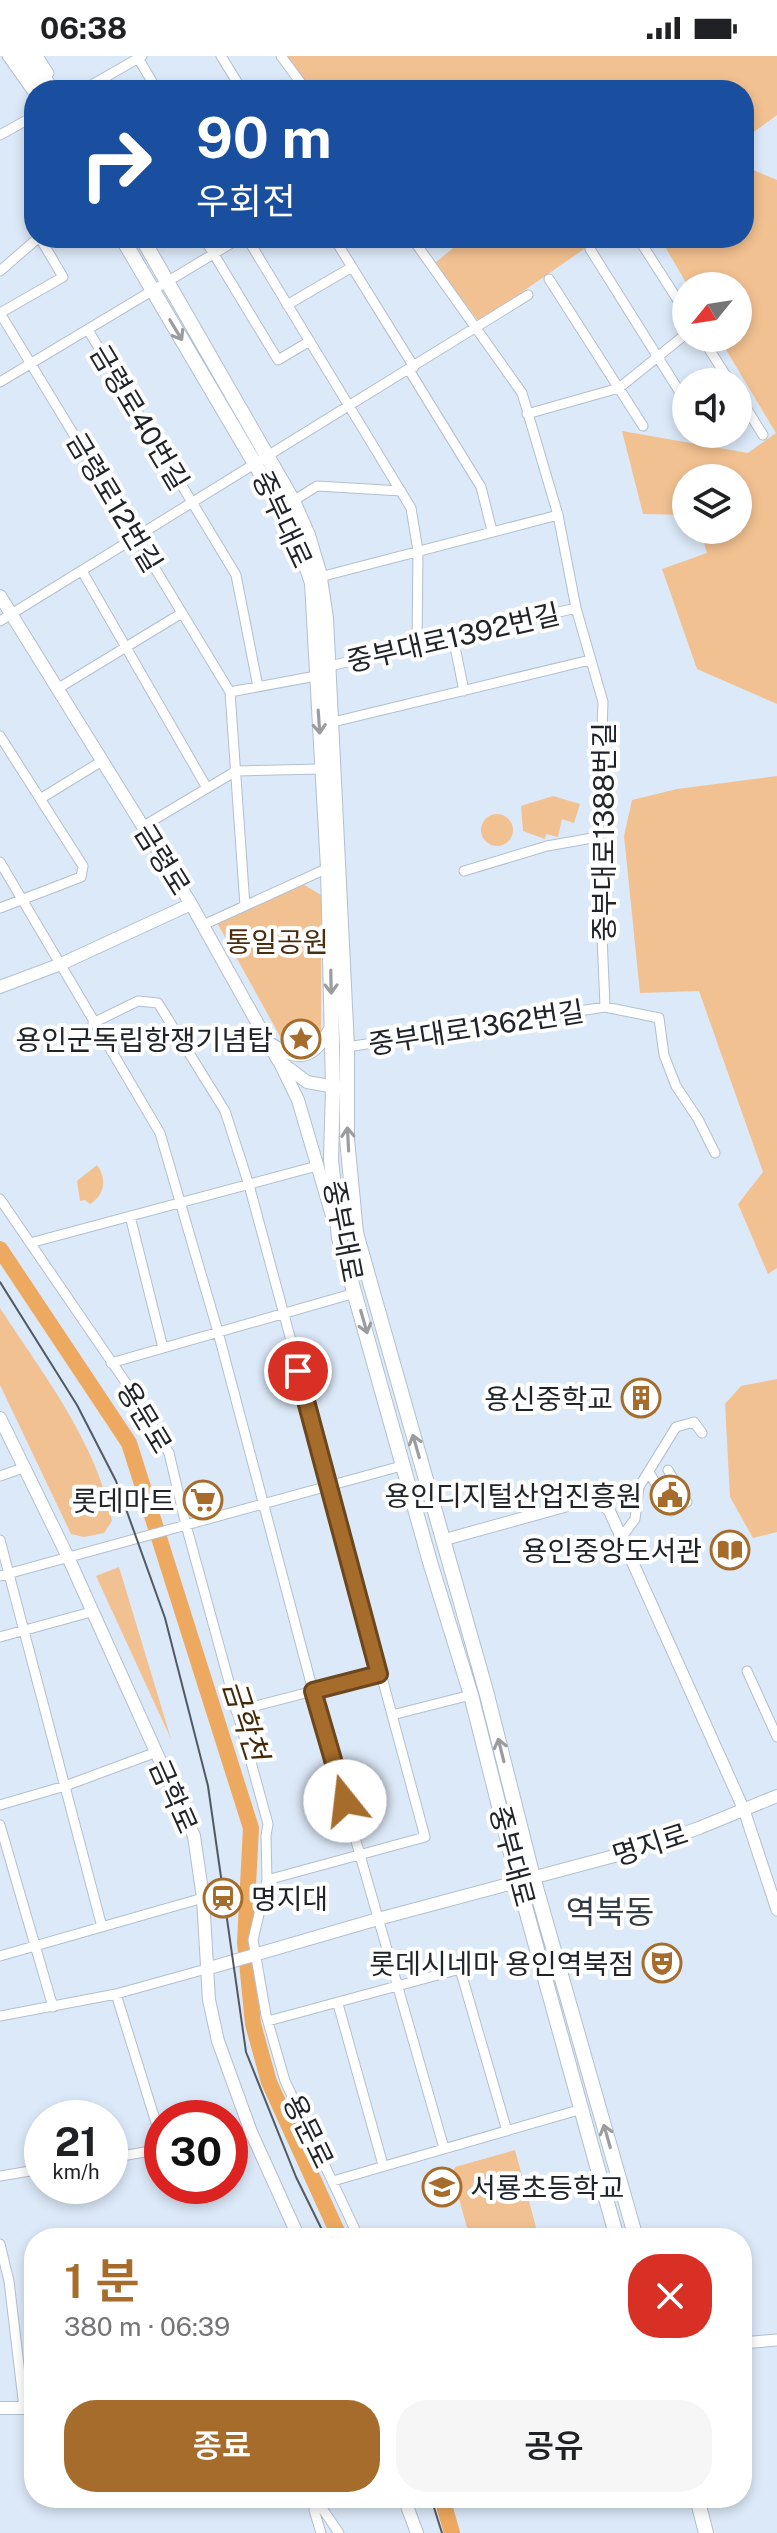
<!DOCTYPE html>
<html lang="ko">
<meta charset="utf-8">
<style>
:root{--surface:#fff;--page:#f6f6f6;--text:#202124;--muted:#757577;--accent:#a66c2b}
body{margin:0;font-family:"Public Sans","Noto Sans KR",sans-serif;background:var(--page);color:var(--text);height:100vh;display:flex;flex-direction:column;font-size:30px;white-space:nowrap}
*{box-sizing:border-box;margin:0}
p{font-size:26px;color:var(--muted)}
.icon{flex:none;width:44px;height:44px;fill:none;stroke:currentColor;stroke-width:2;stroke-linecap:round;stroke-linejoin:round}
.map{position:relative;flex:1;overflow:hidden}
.details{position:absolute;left:24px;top:2172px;width:728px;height:280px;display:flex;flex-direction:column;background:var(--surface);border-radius:32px;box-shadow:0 4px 12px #0003}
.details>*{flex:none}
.guide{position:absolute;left:24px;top:24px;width:730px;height:168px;border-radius:32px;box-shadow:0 4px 12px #0003;background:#1a4fa0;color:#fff;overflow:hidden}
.needle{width:52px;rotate:240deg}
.buttons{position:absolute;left:672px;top:216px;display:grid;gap:16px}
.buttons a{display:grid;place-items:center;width:80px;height:80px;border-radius:50%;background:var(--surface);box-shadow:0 4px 12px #0003;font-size:40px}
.speed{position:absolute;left:24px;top:2044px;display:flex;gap:16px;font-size:40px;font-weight:700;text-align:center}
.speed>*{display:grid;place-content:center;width:104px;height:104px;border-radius:50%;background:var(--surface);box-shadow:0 4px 12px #0003;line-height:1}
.speed small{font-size:20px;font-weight:400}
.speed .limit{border:12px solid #d22;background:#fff;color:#111}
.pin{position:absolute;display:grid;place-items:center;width:68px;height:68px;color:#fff;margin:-34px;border:4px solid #fff;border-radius:50%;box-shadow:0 2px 8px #0007}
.me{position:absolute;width:88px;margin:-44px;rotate:344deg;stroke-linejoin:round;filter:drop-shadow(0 0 6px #0008)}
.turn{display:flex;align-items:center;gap:28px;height:168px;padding:0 40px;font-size:36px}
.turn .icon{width:104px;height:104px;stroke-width:2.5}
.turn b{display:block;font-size:56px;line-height:68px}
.round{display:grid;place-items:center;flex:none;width:84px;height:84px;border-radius:32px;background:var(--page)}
.overview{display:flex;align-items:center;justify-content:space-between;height:136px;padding:0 40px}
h1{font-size:48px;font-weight:600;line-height:60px;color:var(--accent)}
.action{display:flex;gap:16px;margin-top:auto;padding:16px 40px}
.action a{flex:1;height:92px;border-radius:32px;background:var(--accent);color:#fff;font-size:32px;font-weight:600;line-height:92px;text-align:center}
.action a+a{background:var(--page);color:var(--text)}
.status{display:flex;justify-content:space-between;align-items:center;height:56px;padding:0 40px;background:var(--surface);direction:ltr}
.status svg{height:22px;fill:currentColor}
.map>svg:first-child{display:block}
.green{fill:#f2c191}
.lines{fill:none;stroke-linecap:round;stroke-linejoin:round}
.river{stroke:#eea960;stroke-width:16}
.minor-casing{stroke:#b3bfcd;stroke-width:11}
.tertiary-casing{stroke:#b3bfcd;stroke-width:13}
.secondary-casing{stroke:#b3bfcd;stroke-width:14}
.primary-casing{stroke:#b3bfcd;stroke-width:16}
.minor{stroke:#fff;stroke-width:9}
.tertiary{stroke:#fff;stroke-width:11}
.secondary{stroke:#fff;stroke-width:12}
.primary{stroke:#fff;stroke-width:14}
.tram{stroke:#535962;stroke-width:2}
.oneway{stroke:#9b9c9f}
.route-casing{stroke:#6c461c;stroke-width:20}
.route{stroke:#a66c2b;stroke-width:14}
.labels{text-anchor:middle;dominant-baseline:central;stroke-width:8;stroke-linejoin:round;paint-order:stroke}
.street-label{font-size:28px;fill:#20242a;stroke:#fff}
.park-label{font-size:28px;fill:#4a2e0e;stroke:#fff}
.poi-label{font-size:28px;fill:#20242a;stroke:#fff;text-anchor:end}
.water-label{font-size:30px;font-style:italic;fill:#442808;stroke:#fff}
.quarter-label{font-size:32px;fill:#313b46;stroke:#fff}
</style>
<div class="status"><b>06:38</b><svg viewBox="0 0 49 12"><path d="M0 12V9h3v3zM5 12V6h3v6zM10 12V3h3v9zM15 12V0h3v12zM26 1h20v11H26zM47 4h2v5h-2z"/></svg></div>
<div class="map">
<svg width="777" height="2477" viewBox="0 0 777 2477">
<rect width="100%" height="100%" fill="#dce9f8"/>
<path class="green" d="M281 0H777V59L744 83V34H306Z
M744 110 777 124V648L697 613 662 513 707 497 700 474H738V422H686V459L643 458 622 375 748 397 776 377 719 282H738V230H688L660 182H744Z
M454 182H600L479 266 435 207 458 188Z
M777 720V1212L768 1218 738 1148 763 1116 699 935 640 937 624 780 632 744 677 733Z
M553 740 580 748 574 767 562 763 558 781 546 778 545 783 523 775 521 750Z
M481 774a16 16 0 1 1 32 0a16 16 0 1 1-32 0Z
M298 825 321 839V980L314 991 300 995 287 993 215 863Z
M97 1109C107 1122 105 1139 90 1148L85 1144 80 1145 77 1125Z
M0 1252C43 1318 97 1387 112 1465L104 1477 84 1481 71 1478 0 1329Z
M777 1323V1476L753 1482 730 1441 725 1348 741 1330Z
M119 1511 171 1683 96 1520Z
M515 2094 539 2182H470L452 2118 455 2111Z"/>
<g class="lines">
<path class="river" d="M0 1193 129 1387 251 1772 245 1886 253 1968 269 2026 340 2182
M442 2442 452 2477"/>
<g class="minor-casing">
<path id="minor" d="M7 0 34 38
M38 0 49 17
M221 0 242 34
M281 0 306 34
M138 2 157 34
M83 34 142 0
M0 79 34 60
M40 182 63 221 0 257 230 636 245 850
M204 182 278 304 310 285
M247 182 411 452 418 495 417 589
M334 182 414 311
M412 182 522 337 558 459 576 552 603 646 598 785 605 951
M638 182 686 257
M590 193 686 346
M0 215 38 182
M549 223 643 370
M287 249 352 211
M88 274 236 519 258 631
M702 282 730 326
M409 314 481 431 492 475
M0 326 240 182
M738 339 763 379
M527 358 619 332 686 278
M706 378 709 383
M293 445 317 430 401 435
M82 515 207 732
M320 521 558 459
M0 565 528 239
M453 581 464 635
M330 610 576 552
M57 633 182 557
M230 636 316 620
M333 666 590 604
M0 680 83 810 81 821 0 852
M40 743 102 705
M142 771 236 715 321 713
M0 806 160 1077 218 1276 313 1635 444 2092
M464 815 547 790 598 781
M203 869 328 812
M93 967 138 945 158 947 225 1055 249 1129 425 1781 267 1824
M347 991 605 951 659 962 664 999 676 1030 698 1063 715 1097
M0 1143 135 1340 169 1397 186 1469 268 1768 266 1780 267 1824 253 1884 266 1959 285 2025 359 2182
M130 1160 163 1292
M30 1187 317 1110
M111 1307 355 1237
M649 1416 671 1455 687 1446 668 1414
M0 1420 23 1412
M621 1482 635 1463 639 1431 676 1371 694 1366 702 1377
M0 1484 102 1871
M0 1520 405 1409
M0 1581 91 1556
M747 1615 777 1681
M236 1655 379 1618
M392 1659 471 1639
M0 1749 65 1730 154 1697
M0 1769 53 1951
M0 1900 203 1842
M116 1938 162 2086
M338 1948 383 2109
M0 1960 116 1938 206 1913
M268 1965 460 1913 507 2075
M230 2080 251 2076
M110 2102 162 2093
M0 2120 42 2113
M333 2125 582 2053
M0 2188 9 2225 24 2352
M314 2442V2454L321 2477
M315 2442 339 2477"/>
</g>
<g class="tertiary-casing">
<path id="tertiary" d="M443 1484 595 1442 609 1454 744 1754 777 1854
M742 2287 777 2284"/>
</g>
<g class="secondary-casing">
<path id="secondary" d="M0 540 191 848 278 1004 307 1026 341 1032
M0 931 61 908 191 848
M269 987C301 1007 313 1003 332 970
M280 1007 298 1044 333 1163
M0 1362 68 1501 194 1780 203 1842 209 1944 218 1985 251 2076 299 2182
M206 1913 378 1863 633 1795 699 1772 777 1740
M0 2352H34
M404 2442 417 2477"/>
</g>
<g class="primary-casing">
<path id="primary" d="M17 0 38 34
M29 0 52 34
M122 182 281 452 301 495 312 527 328 812 333 1032 331 1103 339 1182 430 1506 471 1639 518 1825 617 2182
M142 182 293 445 308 479 319 516 326 562 347 991V1083L356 1177 486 1635 533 1821 636 2182
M697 2442 706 2477"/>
</g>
<use href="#minor" class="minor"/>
<use href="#tertiary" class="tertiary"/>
<use href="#secondary" class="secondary"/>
<use href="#primary" class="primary"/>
<path class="tram" d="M0 1226 77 1349 116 1425 165 1562 208 1730 246 1996 296 2121 326 2182
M431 2442 442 2477"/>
</g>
<defs><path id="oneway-shaft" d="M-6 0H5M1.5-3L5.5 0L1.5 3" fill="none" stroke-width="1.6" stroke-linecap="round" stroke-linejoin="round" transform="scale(2)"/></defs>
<g class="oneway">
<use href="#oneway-shaft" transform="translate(176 274) rotate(59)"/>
<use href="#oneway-shaft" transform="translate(319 666) rotate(86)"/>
<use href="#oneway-shaft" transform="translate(331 926) rotate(89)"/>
<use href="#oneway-shaft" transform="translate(348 1083) rotate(-93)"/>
<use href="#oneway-shaft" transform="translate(364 1266) rotate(74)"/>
<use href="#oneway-shaft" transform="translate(416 1390) rotate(-106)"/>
<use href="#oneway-shaft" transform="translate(501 1694) rotate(-104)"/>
<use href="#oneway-shaft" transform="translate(607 2080) rotate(-106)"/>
</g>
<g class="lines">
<g class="route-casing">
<path id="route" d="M298 1315 379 1618 313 1635 345 1745"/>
</g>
<use href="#route" class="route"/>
</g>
<defs>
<g id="sight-ring" transform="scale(2)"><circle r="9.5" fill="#fff" stroke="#a66c2b" stroke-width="1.5"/><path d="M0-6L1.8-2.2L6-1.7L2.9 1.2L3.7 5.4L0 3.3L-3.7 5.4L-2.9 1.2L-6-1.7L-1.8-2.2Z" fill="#a66c2b"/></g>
<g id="building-ring" transform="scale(2)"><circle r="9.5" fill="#fff" stroke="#a66c2b" stroke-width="1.5"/><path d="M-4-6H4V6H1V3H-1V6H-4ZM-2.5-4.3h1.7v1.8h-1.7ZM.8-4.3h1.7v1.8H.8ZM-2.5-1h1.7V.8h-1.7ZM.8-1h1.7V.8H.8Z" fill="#a66c2b"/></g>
<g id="civic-ring" transform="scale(2)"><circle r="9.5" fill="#fff" stroke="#a66c2b" stroke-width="1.5"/><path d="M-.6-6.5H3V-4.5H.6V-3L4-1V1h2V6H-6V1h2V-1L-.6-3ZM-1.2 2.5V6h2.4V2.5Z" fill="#a66c2b"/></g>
<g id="supermarket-ring" transform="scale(2)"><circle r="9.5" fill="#fff" stroke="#a66c2b" stroke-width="1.5"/><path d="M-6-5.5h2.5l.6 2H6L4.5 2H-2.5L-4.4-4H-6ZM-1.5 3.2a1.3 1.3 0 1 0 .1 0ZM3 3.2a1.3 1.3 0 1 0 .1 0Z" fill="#a66c2b"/></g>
<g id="library-ring" transform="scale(2)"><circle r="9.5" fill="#fff" stroke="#a66c2b" stroke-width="1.5"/><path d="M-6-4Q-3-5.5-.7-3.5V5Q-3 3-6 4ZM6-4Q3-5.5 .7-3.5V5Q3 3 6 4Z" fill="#a66c2b"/></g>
<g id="station-ring" transform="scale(2)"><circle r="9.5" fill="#fff" stroke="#a66c2b" stroke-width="1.5"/><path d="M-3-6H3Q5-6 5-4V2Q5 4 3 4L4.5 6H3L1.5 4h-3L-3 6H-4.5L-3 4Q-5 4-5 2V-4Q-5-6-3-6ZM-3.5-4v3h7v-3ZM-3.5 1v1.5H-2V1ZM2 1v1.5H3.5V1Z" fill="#a66c2b"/></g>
<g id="theatre-ring" transform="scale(2)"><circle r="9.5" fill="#fff" stroke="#a66c2b" stroke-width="1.5"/><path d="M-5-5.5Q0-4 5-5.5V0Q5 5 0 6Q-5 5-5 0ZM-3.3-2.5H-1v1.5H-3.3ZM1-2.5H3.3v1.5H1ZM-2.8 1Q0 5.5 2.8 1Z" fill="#a66c2b"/></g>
<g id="school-ring" transform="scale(2)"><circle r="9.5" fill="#fff" stroke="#a66c2b" stroke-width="1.5"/><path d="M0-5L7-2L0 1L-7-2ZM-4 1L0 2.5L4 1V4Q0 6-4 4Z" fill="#a66c2b"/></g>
</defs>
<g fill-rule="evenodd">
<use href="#sight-ring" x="301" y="983"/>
<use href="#building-ring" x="641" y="1342"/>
<use href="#civic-ring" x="670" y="1439"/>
<use href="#supermarket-ring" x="203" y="1444"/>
<use href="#library-ring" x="730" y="1494"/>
<use href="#station-ring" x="223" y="1842"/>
<use href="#theatre-ring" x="662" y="1907"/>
<use href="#school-ring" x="442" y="2131"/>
</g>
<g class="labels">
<g class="street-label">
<text transform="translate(140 361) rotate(59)">금령로40번길</text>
<text transform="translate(115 446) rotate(59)">금령로12번길</text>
<text transform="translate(283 463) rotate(65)">중부대로</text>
<text transform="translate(453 581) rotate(-13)">중부대로1392번길</text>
<text transform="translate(603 776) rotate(-90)">중부대로1388번길</text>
<text transform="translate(163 803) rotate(58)">금령로</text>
<text transform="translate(476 971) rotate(-9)">중부대로1362번길</text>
<text transform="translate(344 1175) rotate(79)">중부대로</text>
<text transform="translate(145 1361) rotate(59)">용문로</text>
<text transform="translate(174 1740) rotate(66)">금학로</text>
<text transform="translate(650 1788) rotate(-18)">명지로</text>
<text transform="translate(513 1800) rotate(75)">중부대로</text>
<text transform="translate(309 2075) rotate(64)">용문로</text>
</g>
<g class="park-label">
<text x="277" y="885">통일공원</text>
</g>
<g class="poi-label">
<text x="273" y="983">용인군독립항쟁기념탑</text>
<text x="613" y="1342">용신중학교</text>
<text x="642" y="1439">용인디지털산업진흥원</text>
<text x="175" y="1444">롯데마트</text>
<text x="702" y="1494">용인중앙도서관</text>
<text x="251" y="1842" text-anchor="start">명지대</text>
<text x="634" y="1907">롯데시네마 용인역북점</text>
<text x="470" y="2131" text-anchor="start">서룡초등학교</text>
</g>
<g class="water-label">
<text transform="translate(246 1664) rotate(72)">금학천</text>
</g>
<g class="quarter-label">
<text x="610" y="1855">역북동</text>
</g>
</g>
</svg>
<div class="buttons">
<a><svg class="needle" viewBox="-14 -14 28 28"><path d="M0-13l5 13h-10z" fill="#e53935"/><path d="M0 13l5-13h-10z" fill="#757577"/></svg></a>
<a><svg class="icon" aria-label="sound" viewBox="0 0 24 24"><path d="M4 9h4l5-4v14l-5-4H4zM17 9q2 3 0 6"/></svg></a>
<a><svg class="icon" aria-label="layers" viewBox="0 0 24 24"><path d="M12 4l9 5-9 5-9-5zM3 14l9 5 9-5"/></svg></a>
</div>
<div class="speed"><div>21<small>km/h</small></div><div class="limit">30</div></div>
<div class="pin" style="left:298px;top:1315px;background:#d93025"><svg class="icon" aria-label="arrive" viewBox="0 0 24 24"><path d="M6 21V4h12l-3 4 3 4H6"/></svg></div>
<svg class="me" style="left:345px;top:1745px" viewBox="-20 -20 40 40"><circle r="19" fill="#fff"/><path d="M0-13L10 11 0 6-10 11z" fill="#a66c2b"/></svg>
<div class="guide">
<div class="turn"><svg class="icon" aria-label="right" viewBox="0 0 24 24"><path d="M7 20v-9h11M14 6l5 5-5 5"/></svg><div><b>90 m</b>우회전</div></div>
</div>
<section class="details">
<div class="overview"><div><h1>1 분</h1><p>380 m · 06:39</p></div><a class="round" style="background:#d93025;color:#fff"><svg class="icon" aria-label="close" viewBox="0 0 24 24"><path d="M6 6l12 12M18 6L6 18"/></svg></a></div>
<div class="action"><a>종료</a><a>공유</a></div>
</section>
</div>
